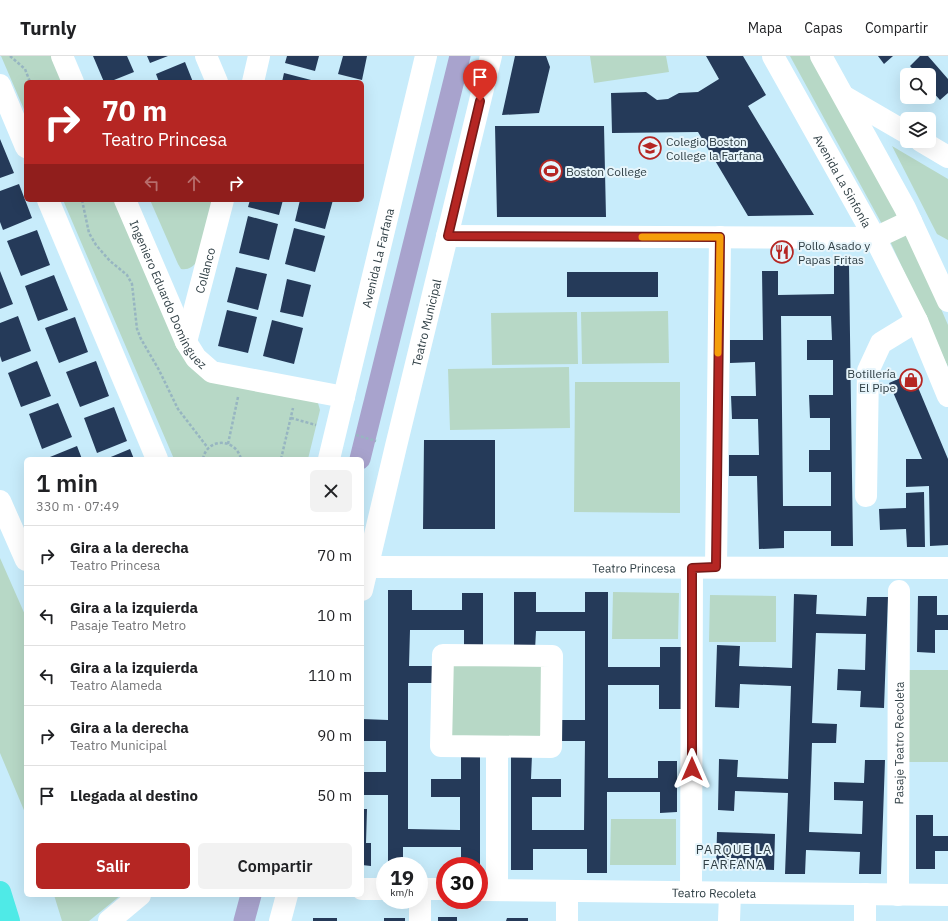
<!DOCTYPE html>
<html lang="es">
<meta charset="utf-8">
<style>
:root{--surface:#fff;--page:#f2f2f2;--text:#202124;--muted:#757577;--line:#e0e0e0;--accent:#b52623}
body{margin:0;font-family:"IBM Plex Sans",sans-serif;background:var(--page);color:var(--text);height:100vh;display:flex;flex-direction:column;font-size:15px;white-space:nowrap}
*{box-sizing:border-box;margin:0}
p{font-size:13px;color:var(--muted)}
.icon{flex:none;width:22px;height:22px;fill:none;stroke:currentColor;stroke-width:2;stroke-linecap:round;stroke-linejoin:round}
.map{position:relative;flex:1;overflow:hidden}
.sheet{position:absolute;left:24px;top:401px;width:340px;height:440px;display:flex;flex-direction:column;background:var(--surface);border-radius:6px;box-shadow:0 4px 16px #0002}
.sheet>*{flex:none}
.guide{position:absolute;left:24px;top:24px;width:340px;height:122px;border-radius:6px;box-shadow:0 4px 16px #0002;background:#b52623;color:#fff;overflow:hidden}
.tools{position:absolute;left:900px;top:12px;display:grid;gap:8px}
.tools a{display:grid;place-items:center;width:36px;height:36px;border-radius:6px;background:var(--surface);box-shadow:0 4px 16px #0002;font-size:20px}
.speed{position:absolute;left:376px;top:801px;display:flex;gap:8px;font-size:20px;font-weight:700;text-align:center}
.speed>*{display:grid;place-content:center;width:52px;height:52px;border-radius:50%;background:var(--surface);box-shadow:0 4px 16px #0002;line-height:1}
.speed small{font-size:10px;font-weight:400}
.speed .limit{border:6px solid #d22;background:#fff;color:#111}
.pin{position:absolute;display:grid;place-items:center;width:34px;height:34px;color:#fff;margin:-41px -17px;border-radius:50% 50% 50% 0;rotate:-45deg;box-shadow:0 0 4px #0007}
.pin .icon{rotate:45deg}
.me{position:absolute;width:44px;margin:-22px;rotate:0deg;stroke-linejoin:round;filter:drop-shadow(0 0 3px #0008)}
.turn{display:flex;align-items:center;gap:14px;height:84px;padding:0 12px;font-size:18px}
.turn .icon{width:52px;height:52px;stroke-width:2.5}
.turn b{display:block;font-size:28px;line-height:34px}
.lanes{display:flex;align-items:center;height:38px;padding:0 12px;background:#0003;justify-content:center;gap:20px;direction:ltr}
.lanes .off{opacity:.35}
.round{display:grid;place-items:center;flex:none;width:42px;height:42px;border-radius:6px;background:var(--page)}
.overview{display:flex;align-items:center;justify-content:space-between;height:68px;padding:0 12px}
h1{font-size:24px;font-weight:600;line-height:30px}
.action{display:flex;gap:8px;margin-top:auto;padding:8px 12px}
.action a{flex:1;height:46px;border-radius:6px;background:var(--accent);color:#fff;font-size:16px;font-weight:600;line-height:46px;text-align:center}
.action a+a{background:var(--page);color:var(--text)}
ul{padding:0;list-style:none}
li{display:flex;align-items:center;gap:12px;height:60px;padding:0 12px;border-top:1px solid var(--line)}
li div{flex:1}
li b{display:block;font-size:15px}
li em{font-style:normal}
header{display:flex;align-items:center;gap:24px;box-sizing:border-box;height:56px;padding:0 20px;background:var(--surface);border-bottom:1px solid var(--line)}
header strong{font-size:19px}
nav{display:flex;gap:22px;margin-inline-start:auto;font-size:14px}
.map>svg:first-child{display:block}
.green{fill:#b7d8c6}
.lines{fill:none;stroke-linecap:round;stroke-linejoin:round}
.canal{stroke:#a8a3cd;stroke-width:21}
.building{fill:#253a59;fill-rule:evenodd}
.path{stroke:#97b5c1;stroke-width:2.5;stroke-dasharray:3 2;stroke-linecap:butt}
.minor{stroke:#fff;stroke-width:22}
.tertiary{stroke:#fff;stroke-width:22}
.motorway{stroke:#4feae7;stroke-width:22}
.route-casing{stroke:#761917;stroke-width:10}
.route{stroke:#b52623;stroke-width:7}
.slow{stroke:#f59e0b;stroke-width:7}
.labels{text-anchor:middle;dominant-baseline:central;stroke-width:4;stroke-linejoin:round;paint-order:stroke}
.poi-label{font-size:12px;fill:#314046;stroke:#e7f5fb;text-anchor:start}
.street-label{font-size:12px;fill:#314046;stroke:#e7f5fb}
.neighbourhood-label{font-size:13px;letter-spacing:1px;fill:#314046;stroke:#e7f5fb}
</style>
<header>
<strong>Turnly</strong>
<nav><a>Mapa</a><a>Capas</a><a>Compartir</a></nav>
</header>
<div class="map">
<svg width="948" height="865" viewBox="0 0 948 865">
<rect width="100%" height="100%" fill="#c8ecfb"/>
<path class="green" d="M1 0H56L67 26H26V58Z
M590 0H666L669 16 594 27Z
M790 0H810L897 158 919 202 948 269V311L883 170Z
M892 90 948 123V184L937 178Z
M63 144H118L183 298 318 347 320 354 308 403H174Z
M150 144H215L197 206C192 211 189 214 181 213L178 208Z
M668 255 669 307 582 308 581 256Z
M577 256 578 308 492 309 491 257Z
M569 311 570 372 450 374 448 313Z
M575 326H680V457L574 456Z
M0 502 26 561V759L0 697Z
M613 536 679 537 678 583H612Z
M710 539 776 540V586H709Z
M451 604 544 605 543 681 450 680Z
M908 614H948V706H909Z
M611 763H676V809H610Z
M54 839H121L89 865H62Z"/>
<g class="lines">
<path class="canal" d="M360 403 460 0
M244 865 251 839"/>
</g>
<path class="building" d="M93 0H127L134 16 109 26H104Z
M147 0H168L150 7Z
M287 0H319L315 15 285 7Z
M343 0H367L362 24 338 18Z
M515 0H546L550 11 539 57 502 59Z
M706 0H743L766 39 748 50 814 159 748 160 698 76 612 77 611 37 646 36 657 44 668 43 679 37 698 36 719 23Z
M878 0H893L884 8Z
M920 0H928L948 23V37L940 44 929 32V19H918L910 10Z
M185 6 193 26H159L156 18Z
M284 17 315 25 314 26H282Z
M495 70H604L606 161H497Z
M0 83 14 117 0 122Z
M19 128 32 162 3 174 0 166V135Z
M250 144H283L279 159 248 151Z
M300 144H333L325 173 295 165Z
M248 160 278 168 269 204 239 197Z
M294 172 325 180 315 216 285 208Z
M37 174 50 209 21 220 7 185Z
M834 209H849L853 490H831V475H784V492L759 493 757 420H729V399H759L758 363H732L731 340H756L755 306 730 307V284H763L762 215H778V239L834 238ZM781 260H831L832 284H807V304H833V339H809L810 362H830V394H809V416H831V450H783Z
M236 211 267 218 258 254 227 246Z
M0 215 13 248 0 253Z
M567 216H658V241H567Z
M54 219 68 254 38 265 25 230Z
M287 223 311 229 303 261 280 256Z
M227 254 257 261 248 297 218 290Z
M18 260 31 295 2 306 0 300V267Z
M75 261 88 296 59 307 45 272Z
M272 264 303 272 294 308 263 300Z
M37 305 51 340 21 351 8 317Z
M96 305 109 340 80 351 66 316Z
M912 317 948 403V489L930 490 929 430 906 431V403H922L889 327Z
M58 347 72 381 42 393 29 358Z
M114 351 127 385 97 397 84 362Z
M424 384H495V473H423Z
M77 390 82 403H45Z
M130 393 134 403H106Z
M924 436 925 491H907L906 473 880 474 879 453 906 452V437Z
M388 534H412V554H462V537H483V593H464V574H410L409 610H437L436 627H408V773L460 774V741H431V723H461V700H480V810H461V791H403V810H388V739H362V716H386V685H362V663L388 664Z
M514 536H536V556H585V536H608V611H660V591H684V653H659V629H608V722H658V705H677V756L660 757V736H607V817H587V793H533V814H511V699H532L531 723H561V741H532V774H584L585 685H560V664H585V575H536L535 594H514Z
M794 538 817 539 816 558 866 560 867 541H888L884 652 860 651 861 635 837 634 838 613 865 614 866 578 816 577 812 667 837 668 836 687H812L809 776 862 778 863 745 834 744V726L864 727 865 704H885L881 818H859L860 796 806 794 805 818H785L788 737 735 735 734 755 718 754 719 703 738 704 737 721 788 723 791 630 740 628 739 652 715 651 717 589 740 590 739 610 792 612Z
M918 540H937V559H948V574H935V597L917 596Z
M362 753H367L366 787H371V810L362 809Z
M916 759H933V780H948V795H935V813H916Z
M717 776 775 778 774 814 716 812Z
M438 861H457V865H438Z
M313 862H337V865H313Z
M384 862H405V865H384Z
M507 862H528V865H506Z"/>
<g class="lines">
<path class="path" d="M10 0 25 13 30 26
M82 144 89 177 96 189 110 205 127 219 132 228 137 273 141 283 159 314 178 353 208 392
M291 362 316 369
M356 379 376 385
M228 388 238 341
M203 403C207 381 236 382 241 403
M281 403 293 352"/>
<g class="minor">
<path d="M62 0 73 26"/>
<path d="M206 0 217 26"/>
<path d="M253 26 259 0"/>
<path d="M0 29 26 91"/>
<path d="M845 41 907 77"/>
<path d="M921 85 948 101"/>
<path d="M48 144 157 403"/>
<path id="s1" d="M125 144 186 286 196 302 212 316 344 341"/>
<path d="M447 180 875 182 911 165"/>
<path id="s2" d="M186 286 223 144"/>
<path d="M866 440 868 315 881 287 917 265"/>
<path d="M0 445 26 504"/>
<path id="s3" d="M368 511 948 512"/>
<path d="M716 511 720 181"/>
<path id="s4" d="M362 534 396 390 491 0"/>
<path d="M443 599 552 600 551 691 441 690Z"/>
<path d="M362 833H385"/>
<path d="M419 833H445"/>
<path id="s5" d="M479 834 948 839"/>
<path d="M497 834V691"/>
<path d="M691 836 692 512"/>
<path id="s6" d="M898 839 899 535"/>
<path d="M280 865 287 839"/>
<path d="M420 865V833"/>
<path d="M567 865V835"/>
<path d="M729 865 730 837"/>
<path d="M865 865V838"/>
</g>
<g class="tertiary">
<path id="s7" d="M773 0 875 182 917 265 948 340"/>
<path d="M821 0 905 152 948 245"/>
<path id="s8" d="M329 403 426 0"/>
<path d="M109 865 140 839"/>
</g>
<path class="motorway" d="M0 836 9 865"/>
</g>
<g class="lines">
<g class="route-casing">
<path id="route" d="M480 45 448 180 720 181 716 511 692 512V713"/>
</g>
<use href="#route" class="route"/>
<path class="slow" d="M642 181H720L718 297"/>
</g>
<defs>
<g id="school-ring" transform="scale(1.15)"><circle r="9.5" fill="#e7f5fb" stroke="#b52623" stroke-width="1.5"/><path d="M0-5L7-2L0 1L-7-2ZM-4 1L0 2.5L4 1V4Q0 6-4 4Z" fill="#b52623"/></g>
<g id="stadium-ring" transform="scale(1.15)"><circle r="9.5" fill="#e7f5fb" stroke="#b52623" stroke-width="1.5"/><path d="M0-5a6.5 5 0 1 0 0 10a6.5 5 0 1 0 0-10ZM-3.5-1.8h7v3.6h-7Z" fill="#b52623"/></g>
<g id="restaurant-ring" transform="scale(1.15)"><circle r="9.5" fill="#e7f5fb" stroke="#b52623" stroke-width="1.5"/><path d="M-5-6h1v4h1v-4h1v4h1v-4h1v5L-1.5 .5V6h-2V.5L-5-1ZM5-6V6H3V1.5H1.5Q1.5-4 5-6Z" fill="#b52623"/></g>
<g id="shop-ring" transform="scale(1.15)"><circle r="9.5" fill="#e7f5fb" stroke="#b52623" stroke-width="1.5"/><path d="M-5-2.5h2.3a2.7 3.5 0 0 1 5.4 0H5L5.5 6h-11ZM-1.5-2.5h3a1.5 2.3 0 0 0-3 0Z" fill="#b52623"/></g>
</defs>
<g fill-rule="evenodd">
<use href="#school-ring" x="650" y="92"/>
<use href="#stadium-ring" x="551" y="115"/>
<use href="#restaurant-ring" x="782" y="196"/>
<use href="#shop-ring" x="911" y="324"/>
</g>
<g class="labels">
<g class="poi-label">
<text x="666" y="85">Colegio Boston<tspan x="666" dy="14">College la Farfana</tspan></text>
<text x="566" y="115">Boston College</text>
<text x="798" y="189">Pollo Asado y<tspan x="798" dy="14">Papas Fritas</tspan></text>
<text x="896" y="317" text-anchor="end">Botillería<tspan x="896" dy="14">El Pipe</tspan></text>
</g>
<g class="street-label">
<text stroke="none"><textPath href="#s7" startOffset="143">Avenida La Sinfonía</textPath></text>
<text stroke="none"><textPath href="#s8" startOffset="207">Avenida La Farfana</textPath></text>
<text stroke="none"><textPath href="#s2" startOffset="74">Collanco</textPath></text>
<text stroke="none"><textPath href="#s1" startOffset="104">Ingeniero Eduardo Domínguez</textPath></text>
<text stroke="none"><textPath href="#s4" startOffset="275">Teatro Municipal</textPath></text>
<text stroke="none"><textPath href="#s3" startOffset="266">Teatro Princesa</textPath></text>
<text stroke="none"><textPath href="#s6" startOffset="152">Pasaje Teatro Recoleta</textPath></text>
<text stroke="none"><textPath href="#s5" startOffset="235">Teatro Recoleta</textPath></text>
</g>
<g class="neighbourhood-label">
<text x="734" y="793">PARQUE LA<tspan x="734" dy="15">FARFANA</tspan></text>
</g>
</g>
</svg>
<div class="tools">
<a><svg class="icon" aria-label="search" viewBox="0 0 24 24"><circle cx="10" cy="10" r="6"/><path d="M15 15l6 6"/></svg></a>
<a><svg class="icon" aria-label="layers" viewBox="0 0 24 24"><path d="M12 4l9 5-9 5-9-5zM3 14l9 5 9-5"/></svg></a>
</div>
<div class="speed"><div>19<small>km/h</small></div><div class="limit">30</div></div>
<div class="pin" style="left:480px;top:45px;background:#d93025"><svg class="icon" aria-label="arrive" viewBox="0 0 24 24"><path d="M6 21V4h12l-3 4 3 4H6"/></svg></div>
<svg class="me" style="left:692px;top:713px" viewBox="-20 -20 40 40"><path d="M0-17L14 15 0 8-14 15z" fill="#b52623" stroke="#fff" stroke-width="4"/></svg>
<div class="guide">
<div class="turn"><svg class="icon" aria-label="right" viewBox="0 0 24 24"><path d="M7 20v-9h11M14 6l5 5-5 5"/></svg><div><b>70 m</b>Teatro Princesa</div></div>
<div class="lanes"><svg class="icon off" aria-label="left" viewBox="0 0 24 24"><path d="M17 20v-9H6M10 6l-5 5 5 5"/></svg><svg class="icon off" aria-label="ahead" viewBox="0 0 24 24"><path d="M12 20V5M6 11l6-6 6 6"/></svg><svg class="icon" aria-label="right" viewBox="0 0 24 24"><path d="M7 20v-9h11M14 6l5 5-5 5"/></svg></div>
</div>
<section class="sheet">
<div class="overview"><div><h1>1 min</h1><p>330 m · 07:49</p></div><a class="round"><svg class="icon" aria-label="close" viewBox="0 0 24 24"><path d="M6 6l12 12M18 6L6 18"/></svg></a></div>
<ul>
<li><svg class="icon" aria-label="right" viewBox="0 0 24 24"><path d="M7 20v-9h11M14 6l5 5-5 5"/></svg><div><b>Gira a la derecha</b><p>Teatro Princesa</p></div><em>70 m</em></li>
<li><svg class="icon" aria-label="left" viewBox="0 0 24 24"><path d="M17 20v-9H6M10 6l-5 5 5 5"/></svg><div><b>Gira a la izquierda</b><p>Pasaje Teatro Metro</p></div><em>10 m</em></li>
<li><svg class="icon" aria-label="left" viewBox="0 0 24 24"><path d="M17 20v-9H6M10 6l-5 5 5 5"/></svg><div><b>Gira a la izquierda</b><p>Teatro Alameda</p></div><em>110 m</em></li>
<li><svg class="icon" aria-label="right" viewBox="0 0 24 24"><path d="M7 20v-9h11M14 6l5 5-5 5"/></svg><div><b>Gira a la derecha</b><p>Teatro Municipal</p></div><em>90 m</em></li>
<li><svg class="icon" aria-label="arrive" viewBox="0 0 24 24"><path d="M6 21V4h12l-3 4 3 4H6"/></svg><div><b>Llegada al destino</b></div><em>50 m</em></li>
</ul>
<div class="action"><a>Salir</a><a>Compartir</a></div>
</section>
</div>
